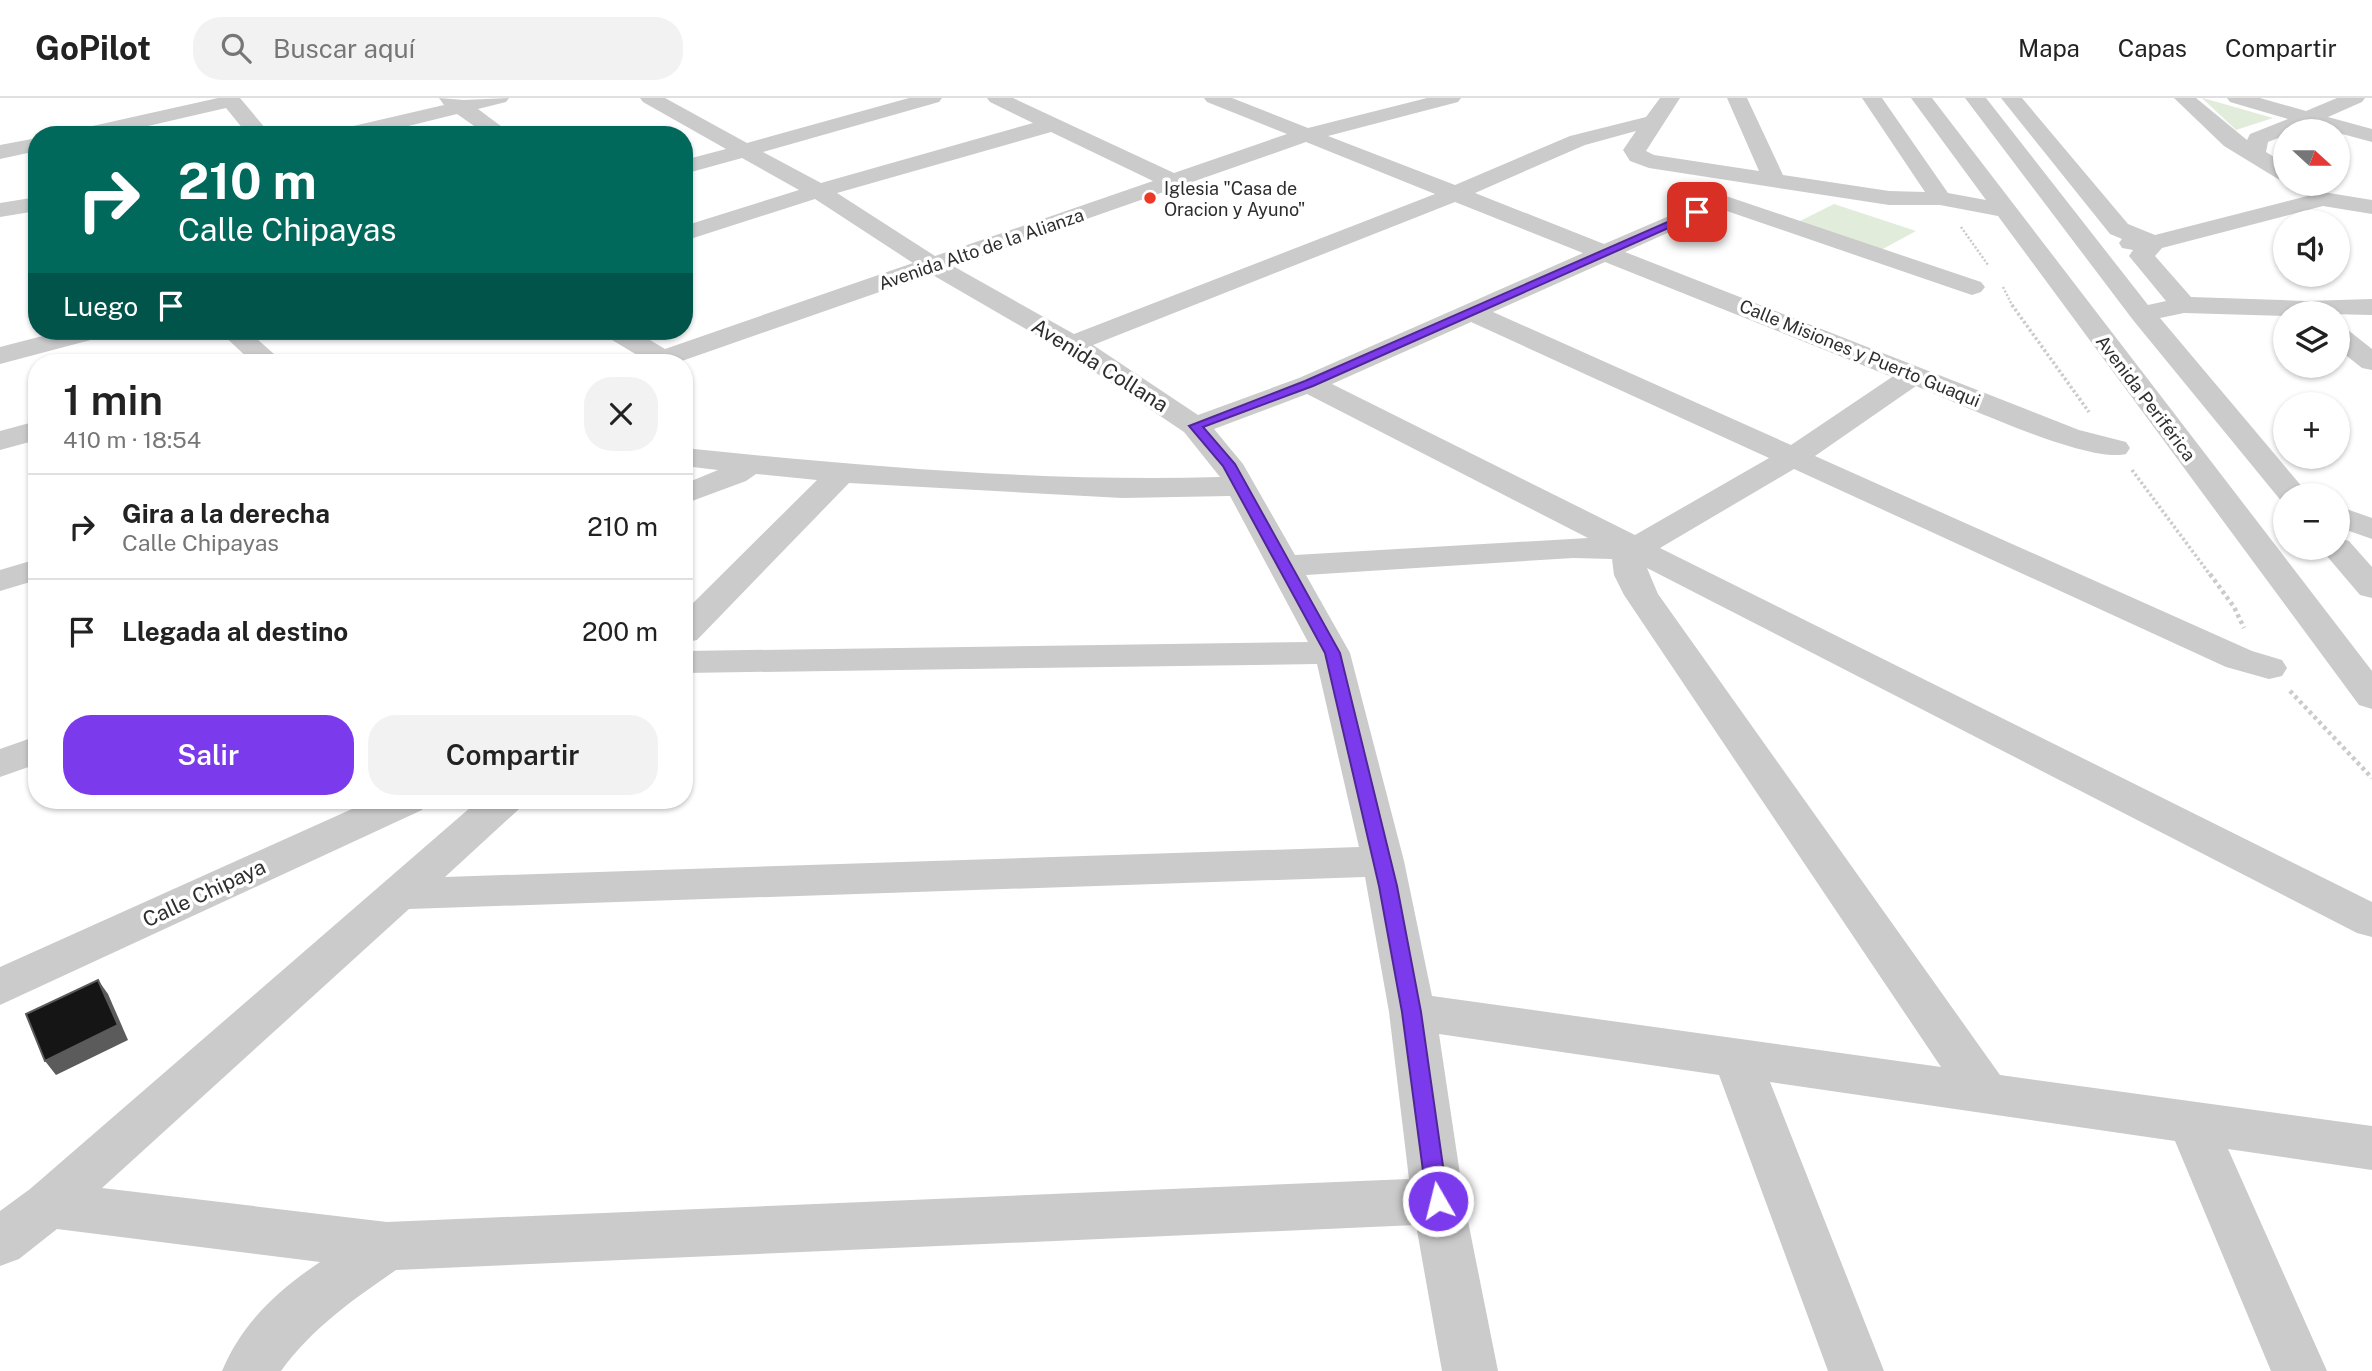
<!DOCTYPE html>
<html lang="es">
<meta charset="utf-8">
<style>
:root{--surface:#fff;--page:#f2f2f2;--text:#222;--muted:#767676;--line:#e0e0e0;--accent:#7c3aed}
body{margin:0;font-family:"Public Sans",sans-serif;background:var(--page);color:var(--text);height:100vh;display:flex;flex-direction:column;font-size:26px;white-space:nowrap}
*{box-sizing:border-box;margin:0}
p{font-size:23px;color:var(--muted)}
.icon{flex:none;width:38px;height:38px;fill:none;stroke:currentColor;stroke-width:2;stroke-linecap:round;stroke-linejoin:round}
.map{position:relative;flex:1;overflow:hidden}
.details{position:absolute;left:28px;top:256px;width:665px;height:455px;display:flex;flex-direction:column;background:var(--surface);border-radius:28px;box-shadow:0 2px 5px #0004}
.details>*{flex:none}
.top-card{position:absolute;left:28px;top:28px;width:665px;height:214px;border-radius:28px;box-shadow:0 2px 5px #0004;background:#00695c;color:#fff;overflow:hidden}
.needle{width:46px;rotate:111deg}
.tools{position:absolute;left:2273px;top:21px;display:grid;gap:14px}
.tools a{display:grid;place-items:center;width:77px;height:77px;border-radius:50%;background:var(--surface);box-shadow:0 2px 5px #0004;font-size:35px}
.pin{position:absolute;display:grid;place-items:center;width:60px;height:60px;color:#fff;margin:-30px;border-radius:14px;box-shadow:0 4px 10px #0006}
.me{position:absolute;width:77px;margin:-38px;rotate:352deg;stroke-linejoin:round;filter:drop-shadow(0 0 5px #0008)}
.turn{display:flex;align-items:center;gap:24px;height:147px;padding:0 35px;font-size:32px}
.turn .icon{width:91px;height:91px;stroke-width:2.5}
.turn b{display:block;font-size:49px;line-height:60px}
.then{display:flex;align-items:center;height:66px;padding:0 35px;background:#0003;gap:14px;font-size:26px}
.round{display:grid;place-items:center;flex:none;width:74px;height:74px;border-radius:28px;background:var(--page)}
.overview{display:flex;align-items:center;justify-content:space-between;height:119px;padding:0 35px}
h1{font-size:42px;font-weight:600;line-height:52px}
.button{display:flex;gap:14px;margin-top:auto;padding:14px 35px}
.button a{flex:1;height:80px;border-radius:28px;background:var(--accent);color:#fff;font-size:28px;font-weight:600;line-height:80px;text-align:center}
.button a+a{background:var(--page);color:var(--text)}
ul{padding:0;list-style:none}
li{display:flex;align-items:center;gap:21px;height:105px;padding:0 35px;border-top:2px solid var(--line)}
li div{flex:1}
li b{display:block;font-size:26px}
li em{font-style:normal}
header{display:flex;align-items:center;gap:42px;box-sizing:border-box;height:98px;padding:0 35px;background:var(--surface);border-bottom:2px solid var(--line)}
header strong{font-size:33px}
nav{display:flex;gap:38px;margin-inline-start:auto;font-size:24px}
.search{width:490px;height:63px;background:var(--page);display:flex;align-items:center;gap:18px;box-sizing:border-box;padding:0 24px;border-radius:28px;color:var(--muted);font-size:26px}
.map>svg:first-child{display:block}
.green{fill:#e1ecda}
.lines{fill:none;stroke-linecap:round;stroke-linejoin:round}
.path-far2{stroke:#cbcbcb;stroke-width:2.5;stroke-dasharray:2 2;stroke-linecap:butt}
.path-far1{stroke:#cbcbcb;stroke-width:3.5;stroke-dasharray:2.5 2.5;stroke-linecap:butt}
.path{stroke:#cbcbcb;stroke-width:4.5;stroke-dasharray:3.5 3.5;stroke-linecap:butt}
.minor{fill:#cbcbcb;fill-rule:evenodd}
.shaded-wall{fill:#5b5b5b}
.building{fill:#151515;stroke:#5b5b5b;stroke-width:2}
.route{fill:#7c3aed;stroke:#51269a;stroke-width:2}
.poi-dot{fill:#ee3826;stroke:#fff;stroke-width:2.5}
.labels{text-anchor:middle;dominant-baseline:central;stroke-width:7;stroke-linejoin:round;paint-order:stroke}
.far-poi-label{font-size:18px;fill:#2e2e2e;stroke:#fff;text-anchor:start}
.far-street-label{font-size:18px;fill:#2e2e2e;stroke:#fff}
.street-label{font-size:21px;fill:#2e2e2e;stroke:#fff}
</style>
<header>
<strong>GoPilot</strong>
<div class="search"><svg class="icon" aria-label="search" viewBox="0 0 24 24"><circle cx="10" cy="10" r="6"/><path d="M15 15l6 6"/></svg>Buscar aquí</div>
<nav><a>Mapa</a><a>Capas</a><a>Compartir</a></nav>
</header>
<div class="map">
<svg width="2372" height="1273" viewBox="0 0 2372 1273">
<rect width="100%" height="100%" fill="#fff"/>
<path class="green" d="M2202 0H2203L2273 20 2236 32Z
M1834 106 1916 133 1881 152 1798 124Z"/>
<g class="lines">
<path class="path-far2" d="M1961 129 1988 167
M2003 189 2013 209"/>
<path class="path-far1" d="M2012 207 2089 314
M2132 372 2211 478"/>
<path class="path" d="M2210 476 2234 509 2244 530
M2290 593 2372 680"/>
<path class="minor" d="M218 0H240L271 37H248L226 10 109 37H68L71 32 79 31Z
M439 0 464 2 509 0 506 4 478 11 513 37H487L457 16 372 37H333L336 32 444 7Z
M640 0H665L747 45 909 0H942L939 4 763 54 821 85 1033 25 990 4 987 0H1013L1174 75 1287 36 1207 4 1204 0H1232L1308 30 1427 0H1461L1458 4 1328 38 1455 87 1570 38 1646 19 1660 0H1680L1646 53 1654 57 1759 73 1727 0H1747L1783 77 1889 93 1925 94 1862 0H1882L1948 95 1986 102 1911 0H1932L2372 573V611L2359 607 1998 118 1940 107H1889L1649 70 1630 63 1623 52 1636 33 1585 47 1475 95 1604 146 1720 96 1981 184 1985 189 1981 194 1972 197 1963 194 1721 111 1625 154 2079 332 2126 344 2130 350 2126 356C2088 366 1958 305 1916 288L1815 358 2252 553 2282 562 2287 570 2282 578 2269 581 2226 569 1794 371 1660 450 2372 804V839L2357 835 1647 470 1658 496 2000 977 2372 1028V1072L2228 1051 2327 1273H2271L2175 1043 1770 984 1884 1273H1828L1719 977 1439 936 1464 1103 1498 1273H1442L1416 1127 396 1172C354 1201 312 1230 281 1273H222C242 1225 277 1193 320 1164L57 1131 19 1161 0 1168V1113L30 1091 479 702H524L518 712 445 779 1359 749 1317 566 684 575V553L1308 544 1230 398 1122 400 849 385 697 542 684 545V514L817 382 756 376 746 383 684 406V386L718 372 684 368V350C862 368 1041 384 1220 379L1184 334 1062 252 931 176 679 264H639L642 260 607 239 604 233H635L665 251 913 165 815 101 684 143V128L799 92 742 60 684 76V62L726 51 643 4ZM1051 34 1153 83 935 158 837 95ZM1306 44 1435 96 1074 236 953 168ZM1455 104 1583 155 1299 280 1198 317 1093 247ZM1605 164 1892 279 1791 347 1493 214ZM1471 224 1769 360 1635 437 1332 286ZM1307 296 1588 440 1295 457 1243 366 1214 331ZM1573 460 1612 461 1614 477 1624 497 1941 969 1432 898 1404 763 1350 555 1306 477ZM1365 779 1389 914 1409 1081 387 1124 102 1090 409 811Z
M1965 0H1986L2148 207 2166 203 2129 158 2133 152 2122 150 2119 145 2122 141 2110 136 2001 0H2022L2128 126 2155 137 2323 94 2372 102V116L2323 108 2162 150 2155 158 2191 199 2306 203 2372 201V217L2286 215V218L2184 215 2160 220 2309 397H2286V405L2282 404 2133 222Z
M2174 0H2196L2247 42 2250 36 2288 21 2230 4 2227 0H2260L2306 13 2337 0H2365L2362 4 2328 19 2372 31V44L2309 27 2294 33H2286V37L2268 44 2266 54 2286 66V83L2278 81 2224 48Z
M37 40V53L0 61V47Z
M37 99V113L0 119V105Z
M2338 230 2348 232 2372 251V272L2362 270 2338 251Z
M62 233H105L102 239 0 266V249Z
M219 233H248L283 264H252Z
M37 323V342L0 352V333Z
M2338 408 2372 420V441L2338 429Z
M2338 440 2349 443 2372 469V500L2360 497 2320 450H2338Z
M37 461V482L0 493V472Z
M37 638V666L0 679V651Z
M372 702H428L422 712 0 907V869Z"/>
</g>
<path class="shaded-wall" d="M98 882 108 896 128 942 56 977 45 963Z"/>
<path class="building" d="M98 882 118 927 45 963 26 916Z"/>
<path class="route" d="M1697 111 1702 114 1700 116 1313 288 1203 329 1235 366 1340 555 1397 788 1421 914 1448 1103 1445 1110 1438 1112 1430 1110 1427 1103 1402 914 1379 788 1325 555 1223 368 1189 328 1305 283Z"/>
<circle class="poi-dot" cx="1150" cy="100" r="7"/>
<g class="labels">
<g class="far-poi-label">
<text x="1164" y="90">Iglesia "Casa de<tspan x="1164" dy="21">Oracion y Ayuno"</tspan></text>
</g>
<g class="far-street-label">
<text transform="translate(981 151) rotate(-19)">Avenida Alto de la Alianza</text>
<text transform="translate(1860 255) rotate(22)">Calle Misiones y Puerto Guaqui</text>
<text transform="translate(2146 300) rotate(53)">Avenida Periférica</text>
</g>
<g class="street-label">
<text transform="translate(1100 267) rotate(32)">Avenida Collana</text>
<text transform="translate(204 795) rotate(-25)">Calle Chipaya</text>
</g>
</g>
</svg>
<div class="tools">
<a><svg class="needle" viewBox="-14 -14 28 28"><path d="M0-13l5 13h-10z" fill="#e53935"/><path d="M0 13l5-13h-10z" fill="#767676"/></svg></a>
<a><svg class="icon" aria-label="sound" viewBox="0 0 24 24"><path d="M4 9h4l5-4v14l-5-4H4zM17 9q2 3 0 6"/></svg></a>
<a><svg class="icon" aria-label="layers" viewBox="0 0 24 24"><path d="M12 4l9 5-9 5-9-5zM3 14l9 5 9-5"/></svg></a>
<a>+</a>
<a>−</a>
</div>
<div class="pin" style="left:1697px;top:114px;background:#d93025"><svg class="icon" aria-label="arrive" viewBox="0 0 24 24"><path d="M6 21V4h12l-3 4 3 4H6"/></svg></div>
<svg class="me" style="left:1438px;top:1103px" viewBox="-20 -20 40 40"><circle r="17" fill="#7c3aed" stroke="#fff" stroke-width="3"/><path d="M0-11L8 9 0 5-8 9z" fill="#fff"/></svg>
<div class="top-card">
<div class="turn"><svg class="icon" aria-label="right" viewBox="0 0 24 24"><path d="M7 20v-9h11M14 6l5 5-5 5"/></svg><div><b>210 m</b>Calle Chipayas</div></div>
<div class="then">Luego<svg class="icon" aria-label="arrive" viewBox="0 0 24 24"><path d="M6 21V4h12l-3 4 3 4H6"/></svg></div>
</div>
<section class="details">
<div class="overview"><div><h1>1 min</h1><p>410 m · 18:54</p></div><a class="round"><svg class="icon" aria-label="close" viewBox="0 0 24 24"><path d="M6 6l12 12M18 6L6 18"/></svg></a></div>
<ul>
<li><svg class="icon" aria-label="right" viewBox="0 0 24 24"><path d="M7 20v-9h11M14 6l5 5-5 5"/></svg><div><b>Gira a la derecha</b><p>Calle Chipayas</p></div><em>210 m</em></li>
<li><svg class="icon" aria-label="arrive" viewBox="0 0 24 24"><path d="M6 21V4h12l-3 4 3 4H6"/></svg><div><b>Llegada al destino</b></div><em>200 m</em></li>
</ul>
<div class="button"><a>Salir</a><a>Compartir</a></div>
</section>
</div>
